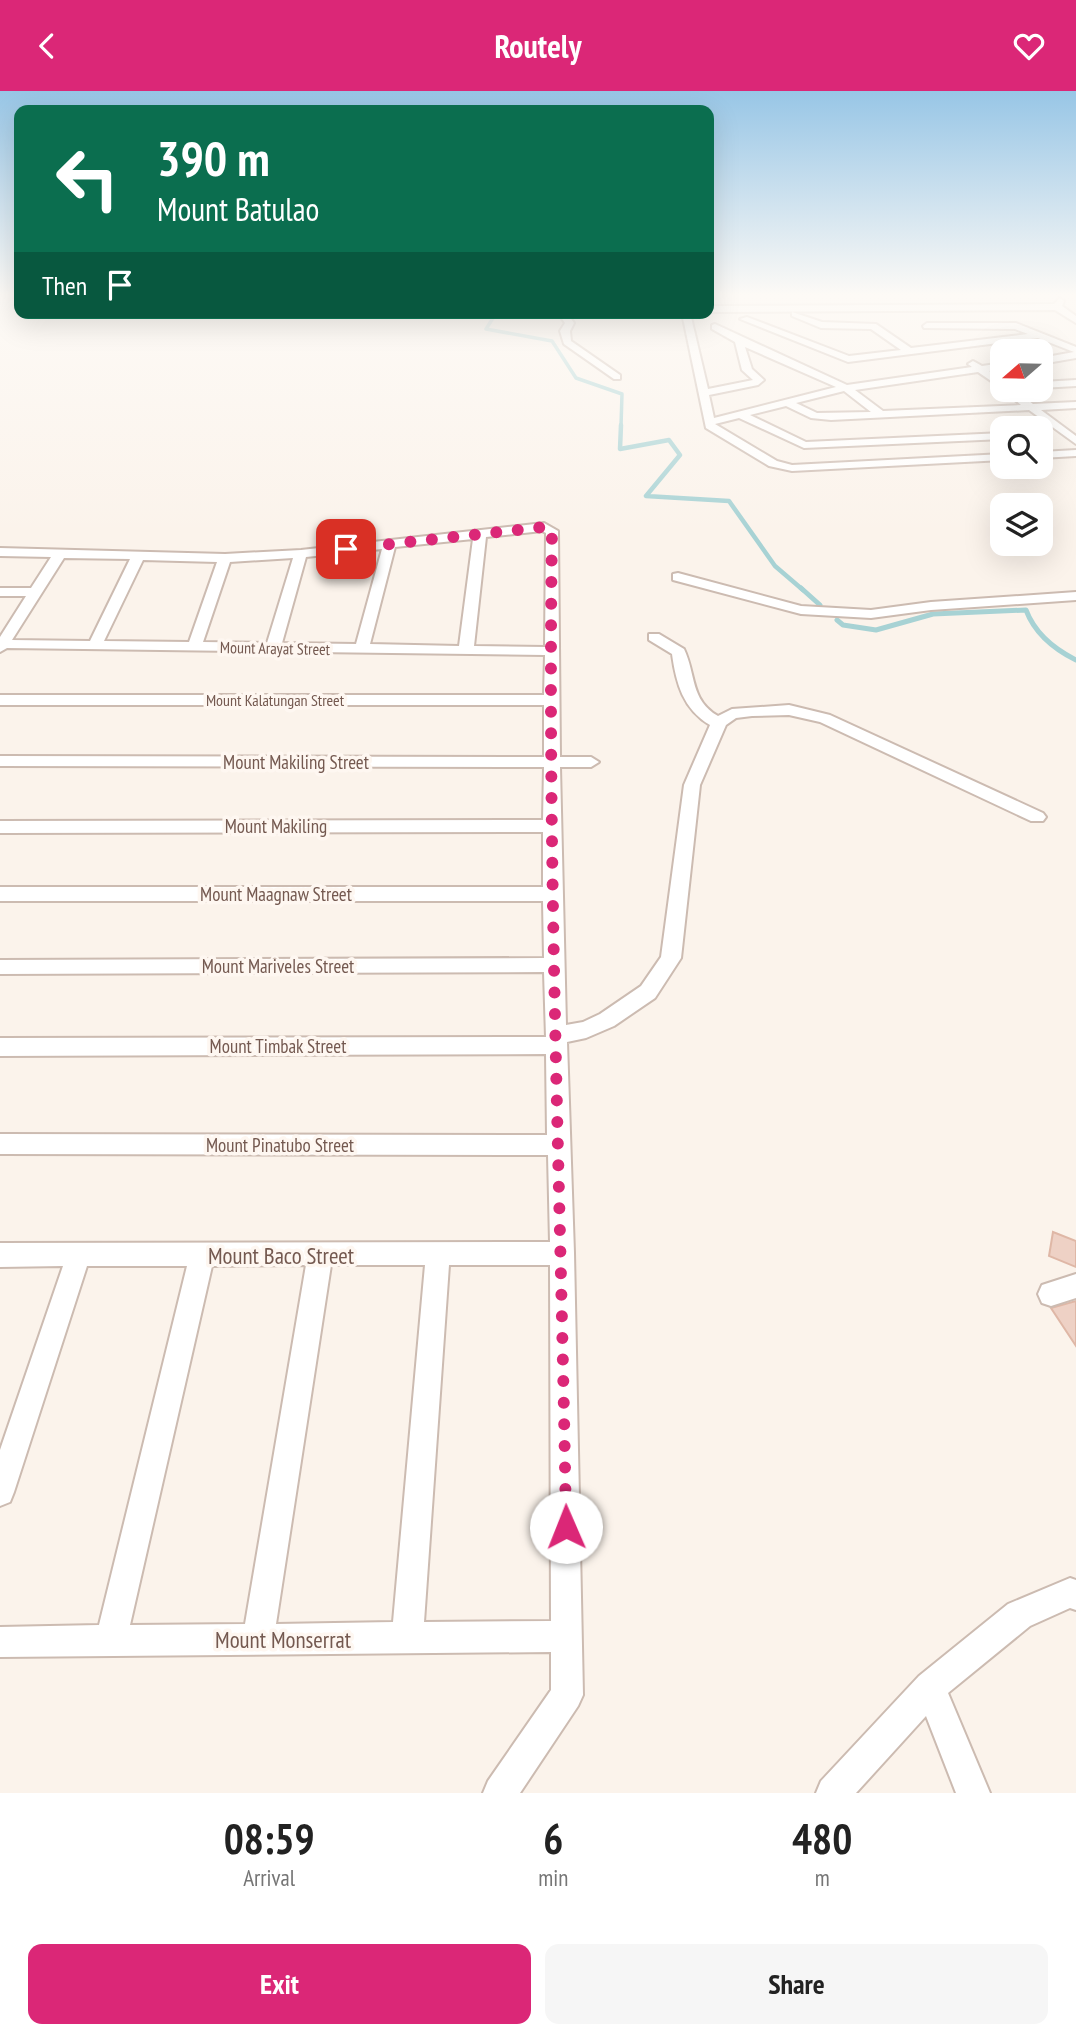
<!DOCTYPE html>
<style>
:root{--surface:#fff;--page:#f6f6f6;--text:#222;--muted:#767676;--accent:#db2777}
body{margin:0;font-family:"PT Sans Narrow",sans-serif;background:var(--page);color:var(--text);height:100vh;display:flex;flex-direction:column;font-size:26px;white-space:nowrap}
*{box-sizing:border-box;margin:0}
p{font-size:23px;color:var(--muted)}
.icon{flex:none;width:38px;height:38px;fill:none;stroke:currentColor;stroke-width:2;stroke-linecap:round;stroke-linejoin:round}
.map{position:relative;height:1702px;overflow:hidden}
.sheet{display:flex;flex-direction:column;background:var(--surface);flex:1}
.sheet>*{flex:none}
.guide{position:absolute;left:14px;top:14px;width:700px;height:214px;border-radius:14px;box-shadow:0 7px 28px #0002;background:#0b6e4f;color:#fff;overflow:hidden}
.needle{width:46px;rotate:250deg}
.controls{position:absolute;left:990px;top:248px;display:grid;gap:14px}
.controls a{display:grid;place-items:center;width:63px;height:63px;border-radius:14px;background:var(--surface);box-shadow:0 7px 28px #0002;font-size:35px}
.pin{position:absolute;display:grid;place-items:center;width:60px;height:60px;color:#fff;margin:-30px;border-radius:14px;box-shadow:0 4px 10px #0006}
.me{position:absolute;width:77px;margin:-38px;rotate:359deg;stroke-linejoin:round;filter:drop-shadow(0 0 5px #0008)}
.turn{display:flex;align-items:center;gap:24px;height:147px;padding:0 28px;font-size:32px}
.turn .icon{width:91px;height:91px;stroke-width:2.5}
.turn b{display:block;font-size:49px;line-height:60px}
.then{display:flex;align-items:center;height:66px;padding:0 28px;background:#0003;gap:14px;font-size:26px}
.eta{display:flex;justify-content:space-evenly;align-items:center;height:119px;text-align:center}
.eta b{font-size:42px;font-weight:700;line-height:49px}
.action{display:flex;gap:14px;margin-top:auto;padding:14px 28px}
.action a{flex:1;height:80px;border-radius:14px;background:var(--accent);color:#fff;font-size:28px;font-weight:700;line-height:80px;text-align:center}
.action a+a{background:var(--page);color:var(--text)}
header{display:flex;justify-content:space-between;align-items:center;height:91px;padding:0 28px;background:var(--accent);color:#fff;font-size:32px;font-weight:700}
.map>svg:first-child{display:block}
.lines{fill:none;stroke-linecap:round;stroke-linejoin:round}
.stream-far2{stroke:#a7d2d4;stroke-width:3.5}
.stream-far1{stroke:#a7d2d4;stroke-width:4.5}
.stream{stroke:#a7d2d4;stroke-width:5}
.building{fill:#eed1c5;stroke:#dfb7a6;stroke-width:2}
.street-casing{stroke:#ccbbb1;stroke-width:4}
.street{fill:#fff;fill-rule:evenodd}
.route{stroke:#db2777;stroke-width:12;stroke-dasharray:0 21.6}
.labels{text-anchor:middle;dominant-baseline:central;stroke-width:7;stroke-linejoin:round;paint-order:stroke}
.far-street-label{font-size:16px;fill:#745950;stroke:#fef7f1}
.street-label{font-size:19px;fill:#745950;stroke:#fef7f1}
.near-street-label{font-size:23px;fill:#745950;stroke:#fef7f1}
</style>
<header><svg class="icon" aria-label="back" viewBox="0 0 24 24"><path d="M15 5l-7 7 7 7"/></svg>Routely<svg class="icon" aria-label="heart" viewBox="0 0 24 24"><path d="M12 20l-8-8c-3-5 5-10 8-4 3-6 11-1 8 4z"/></svg></header>
<div class="map">
<svg width="1076" height="1702" viewBox="0 0 1076 1702">
<rect width="100%" height="100%" fill="#fbf3eb"/>
<g class="lines">
<path class="stream-far2" d="M484 222 495 224 486 238 552 250 576 287 622 303 621 335"/>
<path class="stream-far1" d="M621 334 620 358 669 349 680 364 646 405 729 410 775 475 803 499"/>
<path class="stream" d="M801 497 820 514
M837 529 843 534 876 539 933 523 1026 519C1035 543 1054 558 1076 569"/>
</g>
<path class="building" d="M1053 1141 1076 1150V1176L1049 1165Z
M1076 1210V1255L1051 1217Z"/>
<g class="lines">
<g class="street-casing">
<path id="street" d="M1060 207 1064 210 1062 215 1076 225V232L1055 219 709 221V215L1054 213Z
M792 221 822 231 876 233 911 257 1028 243 1015 238 924 237 923 235 927 232H1016L1076 256V267L1041 273V267L1074 261 1038 247 848 271 740 228 747 226 849 265 901 259 871 238 821 237 792 225Z
M558 222H567L574 232 570 240 571 250 620 284V288H614L564 253 560 240 565 232Z
M682 222H690L708 298 753 289 742 279 735 251 712 238V234L715 233 847 294 972 276 968 273 973 270 982 275 1003 272V278L989 280 1003 290V298L978 281 855 299 883 320 1021 314 1003 299H1015L1033 313 1076 311V317L1041 319 1076 345V353L1029 319 831 329 811 327 786 315 750 324 806 351 1003 342V348L804 357 739 327 715 333 777 370 792 374 1003 363V369L792 380 769 375 706 337ZM745 256 836 296 714 327 709 304 758 294 764 289 752 278ZM844 300 871 321 817 322 796 312Z
M1076 289V295L1041 297V291Z
M1076 359V365L1041 367V361Z
M544 432 558 440 560 666H591L599 671 591 676H560L566 934 583 931 600 923 641 895 661 866 684 694 710 634C683 618 676 592 672 563L649 549V543H659L684 558C696 583 690 609 718 625L732 618 789 614 830 624 1043 722 1046 726 1043 730H1031L820 631 789 624 752 625 736 627 726 634 700 694 681 867 655 907 614 935 586 947 567 951 574 1162 583 1604 578 1615 520 1702H483L488 1690 551 1599V1561L0 1566V1536L99 1534 187 1175H87L14 1401 10 1411 0 1415V1359L63 1175 0 1176V1152L550 1151 548 1064 0 1063V1043L547 1044 546 963 0 965V947L546 946 544 881 0 883V869L544 867 543 810H0V796H543V741L0 742V730L543 729 544 676 0 675V665L544 666V614H0V604H544L545 564 7 557 0 561V546L26 505H0V497H31L51 466 0 465V457L225 463 301 459ZM542 440 546 442 545 556 474 555 486 446ZM473 448 459 555 370 553 395 456ZM382 458 356 553 282 552 306 466ZM64 467 130 468 90 550 12 549ZM293 467 267 552 203 551 230 471ZM143 469 217 471 189 551 104 550ZM306 1174 245 1533 130 1534 212 1175ZM331 1174H425L393 1531 276 1533ZM449 1174H550L551 1530 424 1531Z
M678 482 801 515 871 519 931 511 1076 501V509L931 519 871 527 801 523 673 489V483Z
M1076 1183V1207L1051 1215 1042 1212 1038 1203 1042 1194Z
M1070 1487 1076 1489V1519L1070 1517 1030 1535 948 1602 990 1702H956L926 1625 856 1702H816L821 1690 919 1585 1008 1513Z"/>
</g>
<use href="#street" class="street"/>
</g>
<linearGradient id="sky" x2="0" y2="1"><stop stop-color="#98c6e6"/><stop offset="0.46" stop-color="#fdfaf6"/><stop offset="1" stop-color="#fdfaf6" stop-opacity="0"/></linearGradient>
<rect width="1076" height="443" fill="url(#sky)"/>
<g class="lines">
<path class="route" d="M346 458 544 436 552 440C547 772 561 1104 566 1436"/>
</g>
<g class="labels">
<g class="far-street-label">
<text transform="translate(275 557) rotate(1)">Mount Arayat Street</text>
<text x="275" y="609">Mount Kalatungan Street</text>
</g>
<g class="street-label">
<text x="296" y="671">Mount Makiling Street</text>
<text x="276" y="735">Mount Makiling</text>
<text x="276" y="803">Mount Maagnaw Street</text>
<text x="278" y="875">Mount Mariveles Street</text>
<text x="278" y="955">Mount Timbak Street</text>
<text x="280" y="1054">Mount Pinatubo Street</text>
</g>
<g class="near-street-label">
<text x="281" y="1164">Mount Baco Street</text>
<text x="283" y="1548">Mount Monserrat</text>
</g>
</g>
</svg>
<div class="controls">
<a><svg class="needle" viewBox="-14 -14 28 28"><path d="M0-13l5 13h-10z" fill="#e53935"/><path d="M0 13l5-13h-10z" fill="#767676"/></svg></a>
<a><svg class="icon" aria-label="search" viewBox="0 0 24 24"><circle cx="10" cy="10" r="6"/><path d="M15 15l6 6"/></svg></a>
<a><svg class="icon" aria-label="layers" viewBox="0 0 24 24"><path d="M12 4l9 5-9 5-9-5zM3 14l9 5 9-5"/></svg></a>
</div>
<div class="pin" style="left:346px;top:458px;background:#d93025"><svg class="icon" aria-label="arrive" viewBox="0 0 24 24"><path d="M6 21V4h12l-3 4 3 4H6"/></svg></div>
<svg class="me" style="left:566px;top:1436px" viewBox="-20 -20 40 40"><circle r="19" fill="#fff"/><path d="M0-13L10 11 0 6-10 11z" fill="#db2777"/></svg>
<div class="guide">
<div class="turn"><svg class="icon" aria-label="left" viewBox="0 0 24 24"><path d="M17 20v-9H6M10 6l-5 5 5 5"/></svg><div><b>390 m</b>Mount Batulao</div></div>
<div class="then">Then<svg class="icon" aria-label="arrive" viewBox="0 0 24 24"><path d="M6 21V4h12l-3 4 3 4H6"/></svg></div>
</div>
</div>
<section class="sheet">
<div class="eta">
<div><b>08:59</b><p>Arrival</p></div>
<div><b>6</b><p>min</p></div>
<div><b>480</b><p>m</p></div>
</div>
<div class="action"><a>Exit</a><a>Share</a></div>
</section>
